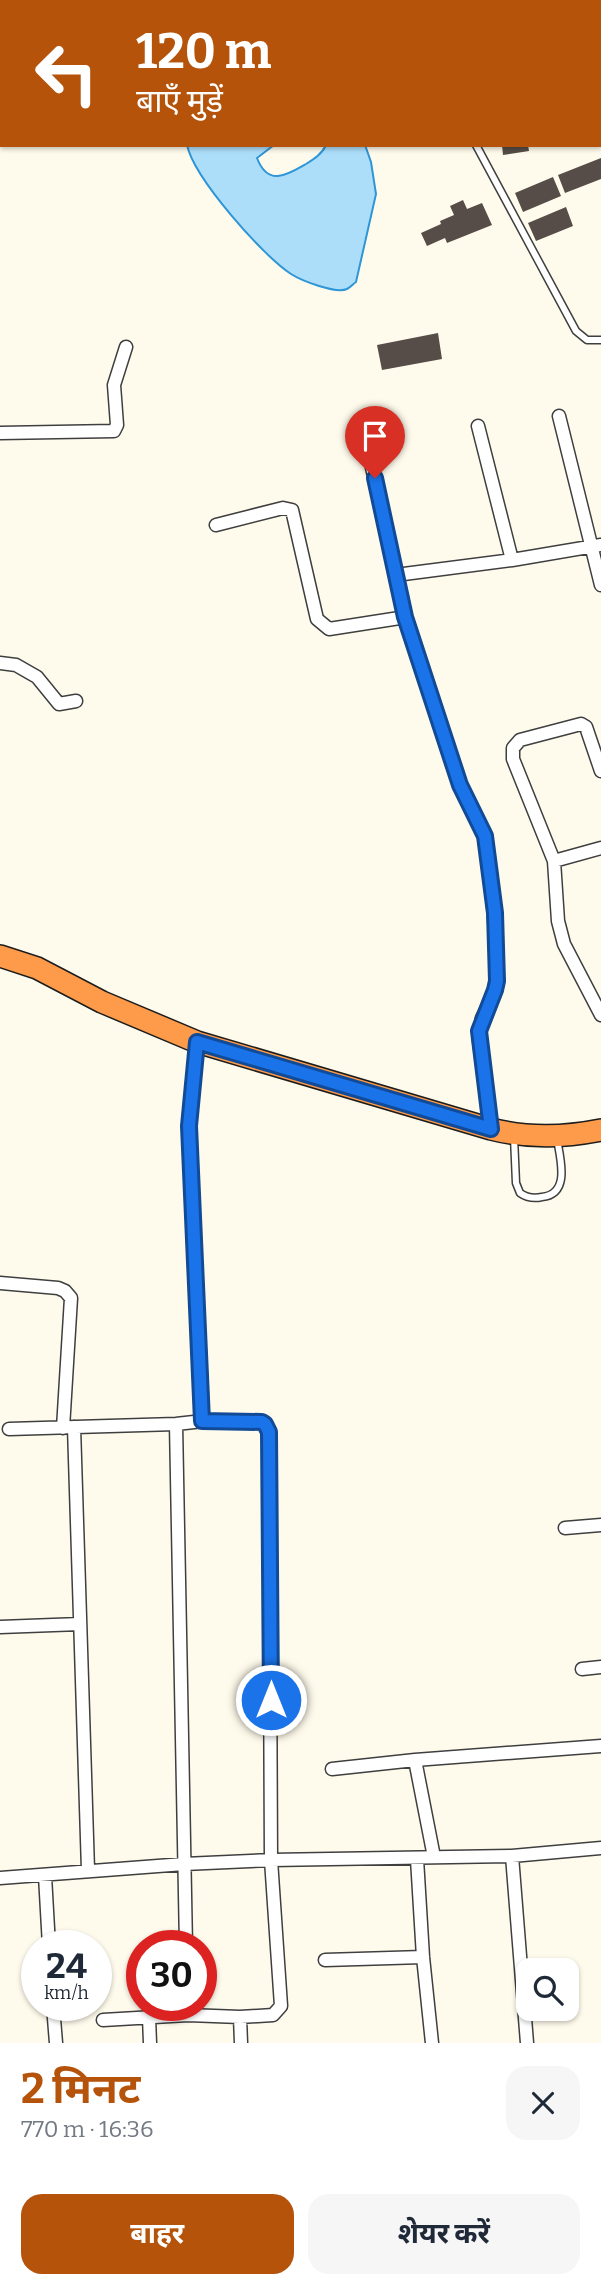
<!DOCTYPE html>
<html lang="hi">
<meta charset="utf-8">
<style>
:root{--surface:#fff;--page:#f6f6f7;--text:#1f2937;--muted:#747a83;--accent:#b45309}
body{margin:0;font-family:Bitter,"Noto Sans Devanagari",serif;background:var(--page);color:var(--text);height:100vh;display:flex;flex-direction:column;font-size:26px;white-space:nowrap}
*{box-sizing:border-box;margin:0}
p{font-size:23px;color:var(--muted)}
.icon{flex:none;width:38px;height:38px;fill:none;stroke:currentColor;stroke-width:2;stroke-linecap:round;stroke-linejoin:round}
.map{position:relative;height:2043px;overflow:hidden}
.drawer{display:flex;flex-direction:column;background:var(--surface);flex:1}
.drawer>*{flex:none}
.hud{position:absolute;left:0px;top:0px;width:602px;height:147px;box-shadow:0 2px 5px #0004;background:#b45309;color:#fff;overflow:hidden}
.tools{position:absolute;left:516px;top:1958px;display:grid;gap:14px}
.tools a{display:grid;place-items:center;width:63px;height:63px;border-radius:14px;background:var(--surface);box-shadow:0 2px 5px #0004;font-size:35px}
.speed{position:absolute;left:21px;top:1930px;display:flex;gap:14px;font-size:35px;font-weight:700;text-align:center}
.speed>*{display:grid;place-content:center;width:91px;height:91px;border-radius:50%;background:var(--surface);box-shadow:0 2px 5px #0004;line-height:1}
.speed small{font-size:18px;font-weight:400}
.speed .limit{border:10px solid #d22;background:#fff;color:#111}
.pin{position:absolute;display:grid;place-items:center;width:60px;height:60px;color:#fff;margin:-72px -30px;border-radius:50% 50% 50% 0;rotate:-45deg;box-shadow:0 0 7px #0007}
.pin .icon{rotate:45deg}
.me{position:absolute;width:77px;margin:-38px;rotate:0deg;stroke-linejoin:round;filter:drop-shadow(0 0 5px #0008)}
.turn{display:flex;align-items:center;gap:24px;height:147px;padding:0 21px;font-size:32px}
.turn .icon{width:91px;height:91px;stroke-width:2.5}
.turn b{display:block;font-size:49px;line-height:60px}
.round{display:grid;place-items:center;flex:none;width:74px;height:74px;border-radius:21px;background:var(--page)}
.overview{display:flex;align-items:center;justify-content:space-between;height:119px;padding:0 21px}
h1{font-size:42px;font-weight:700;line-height:52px;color:var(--accent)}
.cta{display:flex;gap:14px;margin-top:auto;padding:14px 21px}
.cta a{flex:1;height:80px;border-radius:21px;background:var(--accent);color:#fff;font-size:28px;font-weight:700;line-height:80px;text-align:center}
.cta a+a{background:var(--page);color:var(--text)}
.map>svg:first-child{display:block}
.water{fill:#acdefa;stroke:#2e95d6;stroke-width:2}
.building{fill:#564d48}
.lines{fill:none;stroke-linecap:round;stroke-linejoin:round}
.lane-casing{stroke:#3f3f3f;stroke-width:9}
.street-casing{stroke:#3f3f3f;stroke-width:15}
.highway-casing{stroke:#1d1d1d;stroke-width:24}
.lane{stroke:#fff;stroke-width:6}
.street{stroke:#fff;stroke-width:12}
.highway{stroke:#fe9b4a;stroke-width:21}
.route-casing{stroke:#114b97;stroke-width:18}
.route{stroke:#1a73e8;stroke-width:12}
</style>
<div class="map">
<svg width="601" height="2043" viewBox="0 0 601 2043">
<rect width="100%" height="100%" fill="#fffbec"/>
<path class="water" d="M187 145H274L257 158C268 187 287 175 306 164 314 159 322 154 326 145H365L371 162 376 194 356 282C353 284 351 287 347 289 336 294 302 281 291 274 263 256 194 178 187 145Z"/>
<path class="building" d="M502 145H528L529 151 503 155Z
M601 158V179L565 193 558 175Z
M553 177 561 196 523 212 515 193Z
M463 200 467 209 482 203 492 225 447 243 445 238 427 246 421 233 441 224 440 221 454 215 450 206Z
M566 207 573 226 536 241 528 223Z
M438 333 442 359 382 370 377 345Z"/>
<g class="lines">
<g class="lane-casing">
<path id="lane" d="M401 0 402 2
M600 52 601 51
M600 65H601
M476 145 576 331 587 340H601
M514 1137 516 1183 520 1193C527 1198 533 1199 542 1197 571 1194 560 1158 557 1139"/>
</g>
<g class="street-casing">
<path id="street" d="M559 416 601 585
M478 426 512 560 601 545
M0 433 114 431 117 425 114 385 126 347
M369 454 396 575 512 560
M216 525 283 508 292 510 317 619 329 629 406 617
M396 575 406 617 460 785 485 836 494 913 497 981 494 994 482 1018 479 1040 491 1129
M0 663 16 665 37 677 59 704 76 701
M601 771 586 727 581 724 520 740 513 748V759L554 861 558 921 564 944 601 1015
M554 861 601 848
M197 1042 189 1126 203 1421
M0 1283 58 1288 65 1291 71 1298 63 1428
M176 1424 186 1946
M74 1427 88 1870
M9 1429 176 1424 203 1421 262 1422 265 1424 269 1432 271 1860 281 2006 273 2015 240 2017 188 2015 103 2020
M565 1528 601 1525
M0 1627 80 1624
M582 1669 601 1667
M415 1760 601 1746
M332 1769 415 1760 434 1857
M512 1856 527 2043
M417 1859 423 1957 432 2043
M45 1876 49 1946
M0 1878 184 1864 271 1860 512 1856 601 1848
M325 1960 423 1957
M53 2006 56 2043
M149 2017 150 2043
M240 2017 241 2043"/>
</g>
<g class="highway-casing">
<path id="highway" d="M0 956 37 968 102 1002 197 1042 491 1129C526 1138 566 1137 601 1130"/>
</g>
<use href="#lane" class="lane"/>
<use href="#street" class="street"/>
<use href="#highway" class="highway"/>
</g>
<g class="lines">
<g class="route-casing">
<path id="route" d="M271 1700 269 1432 265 1424 262 1422 202 1421 189 1126 197 1042 491 1129 479 1031 495 990 497 981 495 913 485 836 460 785 405 617 375 478"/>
</g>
<use href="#route" class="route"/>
</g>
</svg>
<div class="tools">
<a><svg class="icon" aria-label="search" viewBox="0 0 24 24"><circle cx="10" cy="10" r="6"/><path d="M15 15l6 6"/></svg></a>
</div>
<div class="speed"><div>24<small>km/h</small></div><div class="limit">30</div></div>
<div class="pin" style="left:375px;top:478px;background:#d93025"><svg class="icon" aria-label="arrive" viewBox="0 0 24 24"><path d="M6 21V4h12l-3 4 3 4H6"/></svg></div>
<svg class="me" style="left:271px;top:1700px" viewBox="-20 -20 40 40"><circle r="17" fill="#1a73e8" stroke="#fff" stroke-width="3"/><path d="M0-11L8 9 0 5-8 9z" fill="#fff"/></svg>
<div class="hud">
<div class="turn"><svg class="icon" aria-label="left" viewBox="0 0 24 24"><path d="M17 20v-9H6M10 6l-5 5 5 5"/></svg><div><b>120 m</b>बाएँ मुड़ें</div></div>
</div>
</div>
<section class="drawer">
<div class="overview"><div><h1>2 मिनट</h1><p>770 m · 16:36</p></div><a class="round"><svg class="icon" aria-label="close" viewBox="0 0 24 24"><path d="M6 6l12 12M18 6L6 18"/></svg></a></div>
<div class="cta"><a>बाहर</a><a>शेयर करें</a></div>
</section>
